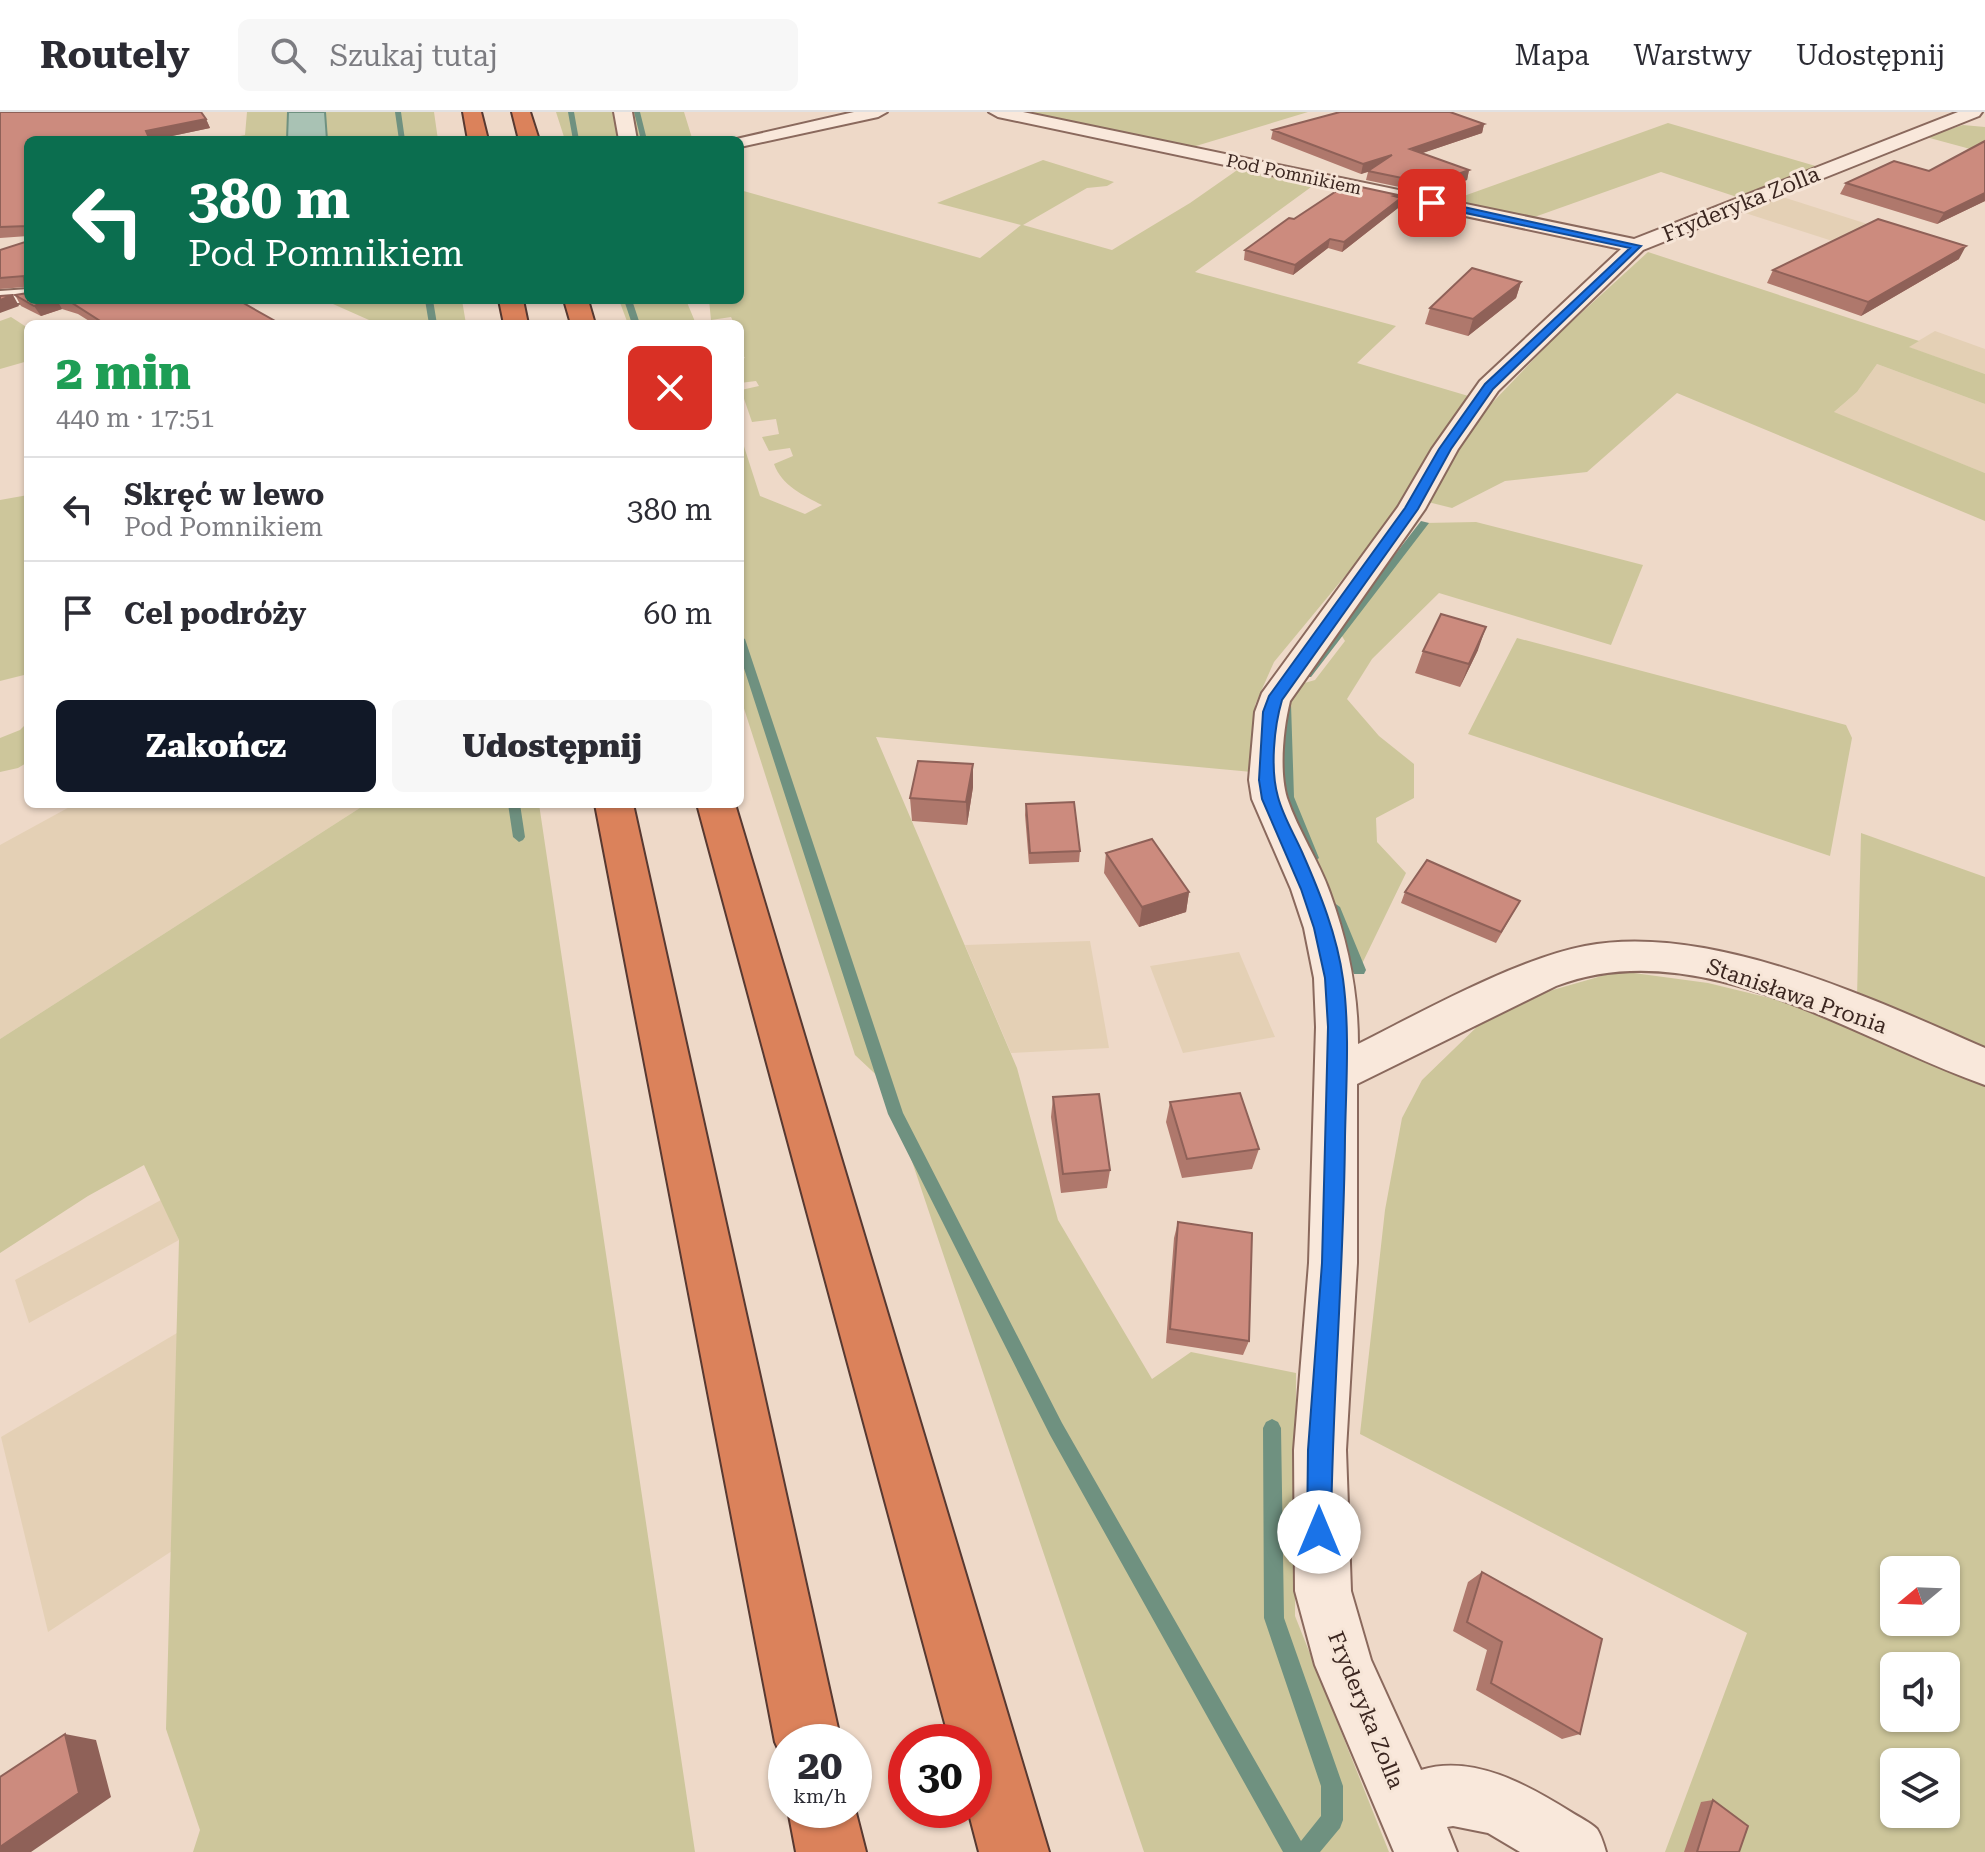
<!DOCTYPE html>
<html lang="pl">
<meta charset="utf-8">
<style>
:root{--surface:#fff;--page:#f7f7f7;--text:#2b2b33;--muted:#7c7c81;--line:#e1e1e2;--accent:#111827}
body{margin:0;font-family:"Roboto Serif",serif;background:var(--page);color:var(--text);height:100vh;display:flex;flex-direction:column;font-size:30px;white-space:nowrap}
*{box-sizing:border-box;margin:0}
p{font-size:26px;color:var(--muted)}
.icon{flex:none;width:44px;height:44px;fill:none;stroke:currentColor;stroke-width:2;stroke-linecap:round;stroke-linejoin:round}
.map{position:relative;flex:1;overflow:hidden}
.details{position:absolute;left:24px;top:208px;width:720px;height:488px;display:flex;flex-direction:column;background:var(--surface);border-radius:12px;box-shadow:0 2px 6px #0004}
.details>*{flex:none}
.banner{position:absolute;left:24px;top:24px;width:720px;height:168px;border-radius:12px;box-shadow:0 2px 6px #0004;background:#0b6e4f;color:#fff;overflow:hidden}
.needle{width:52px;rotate:251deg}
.fabs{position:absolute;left:1880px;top:1444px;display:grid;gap:16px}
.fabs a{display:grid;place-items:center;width:80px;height:80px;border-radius:12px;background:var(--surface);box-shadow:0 2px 6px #0004;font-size:40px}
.speed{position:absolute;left:768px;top:1612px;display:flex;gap:16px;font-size:40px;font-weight:700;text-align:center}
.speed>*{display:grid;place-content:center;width:104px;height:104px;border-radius:50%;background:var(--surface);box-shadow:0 2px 6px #0004;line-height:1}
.speed small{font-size:20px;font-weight:400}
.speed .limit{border:12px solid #d22;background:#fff;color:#111}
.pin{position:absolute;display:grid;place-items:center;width:68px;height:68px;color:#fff;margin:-34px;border-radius:16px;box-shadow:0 4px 12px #0006}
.me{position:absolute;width:88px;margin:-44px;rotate:0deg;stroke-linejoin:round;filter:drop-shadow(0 0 6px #0008)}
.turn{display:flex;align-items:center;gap:28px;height:168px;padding:0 32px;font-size:36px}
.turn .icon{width:104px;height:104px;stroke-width:2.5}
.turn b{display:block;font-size:56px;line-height:68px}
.round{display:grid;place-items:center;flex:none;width:84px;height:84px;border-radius:12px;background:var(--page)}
.headline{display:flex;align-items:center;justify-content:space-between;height:136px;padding:0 32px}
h1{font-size:48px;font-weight:800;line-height:60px;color:#1e9e55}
.cta{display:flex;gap:16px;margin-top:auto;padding:16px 32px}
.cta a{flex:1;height:92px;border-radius:12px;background:var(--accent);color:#fff;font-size:32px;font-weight:800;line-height:92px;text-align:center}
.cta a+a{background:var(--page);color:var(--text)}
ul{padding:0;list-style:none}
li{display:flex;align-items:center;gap:24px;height:104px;padding:0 32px;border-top:2px solid var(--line)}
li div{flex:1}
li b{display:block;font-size:30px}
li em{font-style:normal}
header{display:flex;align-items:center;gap:48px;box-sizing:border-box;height:112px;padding:0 40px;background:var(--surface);border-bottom:2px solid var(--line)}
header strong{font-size:38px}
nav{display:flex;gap:44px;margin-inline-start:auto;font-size:28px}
.search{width:560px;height:72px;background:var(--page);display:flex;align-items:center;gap:20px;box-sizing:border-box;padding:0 28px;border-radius:12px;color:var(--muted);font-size:30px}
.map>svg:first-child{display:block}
.farmland{fill:#e4d0b5}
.green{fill:#cdc69b;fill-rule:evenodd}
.water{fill:#a9c2b4;stroke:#6f9180;stroke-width:2}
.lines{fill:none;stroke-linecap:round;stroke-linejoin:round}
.stream{fill:#6f9180;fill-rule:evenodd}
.minor-casing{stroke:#8a695d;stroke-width:4}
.motorway-casing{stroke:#583931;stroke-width:4}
.minor{fill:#f9e8db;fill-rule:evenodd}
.motorway{fill:#db825b;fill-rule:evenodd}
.wall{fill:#af786c}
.shaded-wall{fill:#8f6158}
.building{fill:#cc8b7e;stroke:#8f6158;stroke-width:2}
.route{fill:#1a73e8;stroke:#114b97;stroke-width:2}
.labels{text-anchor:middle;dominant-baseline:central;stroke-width:6;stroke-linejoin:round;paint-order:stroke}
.far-street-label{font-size:18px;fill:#3b2620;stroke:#f6e5d7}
.street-label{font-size:22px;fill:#3b2620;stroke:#f6e5d7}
</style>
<header>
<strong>Routely</strong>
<div class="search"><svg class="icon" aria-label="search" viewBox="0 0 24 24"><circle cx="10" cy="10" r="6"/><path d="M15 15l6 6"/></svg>Szukaj tutaj</div>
<nav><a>Mapa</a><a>Warstwy</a><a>Udostępnij</a></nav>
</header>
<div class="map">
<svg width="1985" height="1740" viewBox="0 0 1985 1740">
<rect width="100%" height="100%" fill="#eed9c8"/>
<path class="farmland" d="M1773 82 1883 117 1848 134 1736 98Z
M1935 219 1985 237V262L1908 235Z
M1877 252 1985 292V361L1833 301 1857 280Z
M75 692H366L0 927V733Z
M1090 829 1109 936 1011 941 965 833Z
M1239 840 1275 925 1183 941 1150 854Z
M161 1088 179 1128 29 1211 15 1168Z
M177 1221 172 1439 48 1520 1 1325Z"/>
<path class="green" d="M247 0H288L287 28H219L245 23Z
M325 0H434L438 28H327Z
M556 0H614L617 28H565Z
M629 0H684L692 26 696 28H634Z
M1012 0H1308L1186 37Z
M1668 11 1819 55 1737 85 1661 60 1526 108 1447 90Z
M1963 13 1985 15V41L1926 25Z
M1043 48 1114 70 1107 74 1087 76 1023 113 1112 138 1190 91 1243 54 1318 70 1195 160 1396 214 1357 251 1492 291 1556 224 1648 140 1919 229 1909 235 1985 262V292L1877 252 1857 280 1834 300 1985 361V409L1677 281 1587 360 1505 369 1452 396 1428 390 1393 406 1274 550 1255 593 1252 660 876 625 1017 956 1058 1108 1152 1267 1191 1240 1296 1261 1295 1504 1389 1740H1144L886 972 855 943 740 584V322L760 384 805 402 822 393C803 383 782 374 774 352L793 344 790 336 769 339 762 325 779 322 776 307 752 310 741 278 759 274 756 269 740 271V247L745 246 740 240V212H725L734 211 731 205 711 208 709 188H740V78L980 146 1021 113 937 91Z
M324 188H462L466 212H378Z
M619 188H686L696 212H628Z
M11 205 28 216V249L0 257V209Z
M28 383V562L0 569V388Z
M1476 410 1643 453 1611 533 1439 481 1372 547 1347 587 1379 624 1414 652V686L1376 706 1377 730 1406 761 1359 858 1288 685 1285 592 1301 572 1315 568 1345 529 1340 521 1424 411Z
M1517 526 1846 613 1852 626 1830 744 1468 622Z
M28 610V650L18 656 0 660V626L20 618Z
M366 692H539L695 1740H193L200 1718 166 1617 179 1128 144 1053 88 1084 0 1141V927Z
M1861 721 1985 765V939L1857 885Z
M1619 859 1708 871 1835 902 1985 963V1740H1665L1747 1521 1360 1322 1385 1098 1402 1006 1422 968 1485 907 1521 887ZM1894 1458H1946V1510H1894ZM1894 1554H1946V1606H1894ZM1894 1650H1946V1702H1894Z"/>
<path class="water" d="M288 0H325L327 28H287Z"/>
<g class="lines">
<path class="stream" d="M395 0H401L405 28H399Z
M568 0H574L579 28H573Z
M634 0H640L647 28H641Z
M425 188H433L437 212H429Z
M624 188H632L640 212H632Z
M1421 409 1429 411 1311 565H1303V561Z
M740 524 745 527 903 1001 1062 1311 1301 1729 1321 1704V1674L1264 1506 1263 1316 1266 1310 1272 1307 1278 1310 1281 1316 1284 1506 1343 1674V1708L1340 1716 1320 1740H1283L1050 1323 888 1002 740 544Z
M1285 588 1291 592 1294 685 1319 746 1313 751 1307 746 1282 685 1279 592Z
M508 692H520L525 725 523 728 519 730 513 725Z
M1333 790 1340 795 1366 858 1364 862H1354L1352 858 1326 795Z"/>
<g class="minor-casing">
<path id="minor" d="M614 0H632L637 28H619Z
M854 0H887L878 5 740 35V28H732Z
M989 0H1023L1634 127 1958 0H1982L1979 4 1643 138 1498 279 1458 337 1425 397 1290 589C1283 617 1279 659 1287 686 1298 719 1319 749 1330 781 1348 831 1358 879 1358 932 1424 899 1514 848 1585 834 1709 810 1873 887 1985 936V973C1854 927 1699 819 1556 874L1357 972V1151L1346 1338 1351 1479 1371 1548 1421 1658C1473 1642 1528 1673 1571 1700 1579 1705 1591 1711 1597 1717 1601 1723 1604 1733 1606 1740H1520L1488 1721 1453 1714 1447 1715 1457 1740H1394L1315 1553 1295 1479 1294 1338 1309 1151 1316 915 1314 866 1304 816 1291 777 1252 687 1249 668 1255 600 1262 581 1398 395 1432 337 1480 269 1621 137 998 5Z
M28 177V188L36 189 0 193V179Z"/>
</g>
<g class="motorway-casing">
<path id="motorway" d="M463 0H481L488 28H468Z
M512 0H530L539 28H519Z
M499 188H523L528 212H504Z
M564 188H588L595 212H571Z
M595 692H633L841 1630H786V1654L775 1630Z
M697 692H735L1049 1740H979L968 1698H974V1630H950Z
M854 1693 866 1740H796L788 1698H854Z"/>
</g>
<use href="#minor" class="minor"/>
<use href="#motorway" class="motorway"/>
</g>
<path class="wall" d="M0 0 206 7 210 16 153 28H28V124L0 126Z
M1484 12 1482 21 1422 41 1469 58 1467 68 1428 81 1366 68 1368 60 1361 62 1271 27 1273 18Z
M1985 29V89L1937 112 1840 82 1846 71 1929 59Z
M1398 85 1401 86 1398 96 1342 140 1328 136 1293 163 1244 148 1245 138 1294 107Z
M28 129V180L25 175 0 177V138Z
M1959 147 1861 204 1767 171 1773 158Z
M1521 170 1516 186 1468 224 1425 212 1430 196Z
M15 183 28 188H238L277 210 278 212H94L78 202 62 197 41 204 21 194Z
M1478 538 1460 575 1415 561 1423 539Z
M973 652V675L967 713 912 709 910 686Z
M1026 692 1080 739 1079 750 1029 752 1025 703Z
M1106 741 1189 780 1186 800 1139 815 1104 761Z
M1405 780 1520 789 1496 831 1401 791Z
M1053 985 1110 1058 1107 1076 1061 1081 1051 1005Z
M1170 990 1259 1037 1252 1057 1182 1066 1166 1010Z
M1178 1110 1249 1229 1243 1243 1166 1231 1174 1126Z
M1482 1460 1580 1622 1562 1627 1476 1578 1487 1538 1453 1519 1468 1470Z
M1713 1688 1739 1740H1684L1701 1690Z"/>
<path class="shaded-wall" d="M206 7 210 16 153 28H150L146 19Z
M1484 12 1482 21 1408 46 1410 37Z
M1392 43 1390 52 1361 62 1363 52Z
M1469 58 1467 68 1428 81 1431 72Z
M1985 81V89L1937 112 1944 101Z
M1398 83 1397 89 1401 86 1398 96 1342 140 1344 130 1394 84Z
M1330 127 1328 136 1293 163 1295 153Z
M1966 134 1959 147 1861 204 1868 190Z
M1521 170 1516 186 1468 224 1473 207Z
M13 183 19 194 0 201V188Z
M50 188H57L62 197 41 204 34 194Z
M1486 515 1478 538 1460 575 1469 552Z
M973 652V675L967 713 966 690Z
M1189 780 1186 800 1139 815 1142 795Z
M65 1622 96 1628 111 1685 31 1740H0V1735Z"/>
<path class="building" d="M0 0H201L206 7 146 19 150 28H28V114L0 115Z
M1340 0H1450L1484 12 1410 37 1469 58 1431 72 1368 59 1392 43 1363 52 1273 18Z
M1985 29V81L1944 101 1846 71 1894 49 1929 59Z
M1347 72 1398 83 1394 84 1401 86 1344 130 1330 127 1295 153 1245 138 1289 106 1294 107Z
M1878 107 1966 134 1868 190 1773 158Z
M28 129V176L25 175 24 164 0 166V138Z
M1472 156 1521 170 1473 207 1430 196Z
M28 181V188H50L34 194 15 183Z
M13 183 0 188V184Z
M62 188H238L277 210 272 212H105L72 191Z
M1441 502 1486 515 1469 552 1423 539Z
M918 649 973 652 966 690 910 686Z
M1074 690 1080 739 1030 741 1026 692Z
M1152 727 1189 780 1142 795 1106 741Z
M1427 748 1520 789 1501 820 1405 780Z
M1240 981 1259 1037 1187 1047 1170 990Z
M1099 982 1110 1058 1063 1062 1053 985Z
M1178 1110 1252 1121 1249 1229 1170 1217Z
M1482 1460 1602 1527 1580 1622 1491 1571 1502 1530 1467 1510Z
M65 1622 79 1681 0 1735V1665Z
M1713 1688 1748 1714 1739 1740H1697Z"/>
<path class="route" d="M1432 88 1641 134 1493 277 1451 337 1418 397 1282 588C1274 615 1270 657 1278 685 1283 704 1294 722 1302 740 1320 781 1337 823 1343 867 1350 919 1346 973 1345 1025 1344 1157 1332 1288 1331 1420L1328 1429 1319 1433 1310 1429 1307 1420 1308 1338 1322 1151 1328 915 1325 866 1314 816 1301 777 1262 687 1259 668 1263 600 1269 584 1405 396 1439 337 1485 272 1630 136 1428 93Z"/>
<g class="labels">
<g class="far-street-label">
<text transform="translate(1294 62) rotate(12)">Pod Pomnikiem</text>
</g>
<g class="street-label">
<text transform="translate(1741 92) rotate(-22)">Fryderyka Zolla</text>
<text transform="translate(1797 884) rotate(19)">Stanisława Pronia</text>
<text transform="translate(1366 1598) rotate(68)">Fryderyka Zolla</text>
</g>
</g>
</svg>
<div class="fabs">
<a><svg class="needle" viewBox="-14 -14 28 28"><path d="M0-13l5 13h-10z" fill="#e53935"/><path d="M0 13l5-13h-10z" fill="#7c7c81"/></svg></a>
<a><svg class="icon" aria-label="sound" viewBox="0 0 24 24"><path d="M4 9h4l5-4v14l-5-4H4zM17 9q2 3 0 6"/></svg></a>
<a><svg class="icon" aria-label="layers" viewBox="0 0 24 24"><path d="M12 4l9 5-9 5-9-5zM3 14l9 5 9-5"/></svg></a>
</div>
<div class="speed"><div>20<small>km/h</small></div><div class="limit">30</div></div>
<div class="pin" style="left:1432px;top:91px;background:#d93025"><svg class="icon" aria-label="arrive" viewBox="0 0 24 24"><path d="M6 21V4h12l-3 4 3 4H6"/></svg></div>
<svg class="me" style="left:1319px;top:1420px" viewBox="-20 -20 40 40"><circle r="19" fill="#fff"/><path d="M0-13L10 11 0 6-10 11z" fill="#1a73e8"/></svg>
<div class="banner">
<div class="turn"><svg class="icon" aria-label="left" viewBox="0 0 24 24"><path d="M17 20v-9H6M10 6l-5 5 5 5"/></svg><div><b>380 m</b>Pod Pomnikiem</div></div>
</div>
<section class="details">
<div class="headline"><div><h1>2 min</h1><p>440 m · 17:51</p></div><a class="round" style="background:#d93025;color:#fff"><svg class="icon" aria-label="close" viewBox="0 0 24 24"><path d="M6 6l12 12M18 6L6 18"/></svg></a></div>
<ul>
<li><svg class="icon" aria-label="left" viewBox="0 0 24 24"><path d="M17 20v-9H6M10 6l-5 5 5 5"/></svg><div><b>Skręć w lewo</b><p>Pod Pomnikiem</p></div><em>380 m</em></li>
<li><svg class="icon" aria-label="arrive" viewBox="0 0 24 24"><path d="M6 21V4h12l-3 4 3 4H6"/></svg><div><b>Cel podróży</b></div><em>60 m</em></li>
</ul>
<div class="cta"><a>Zakończ</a><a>Udostępnij</a></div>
</section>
</div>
